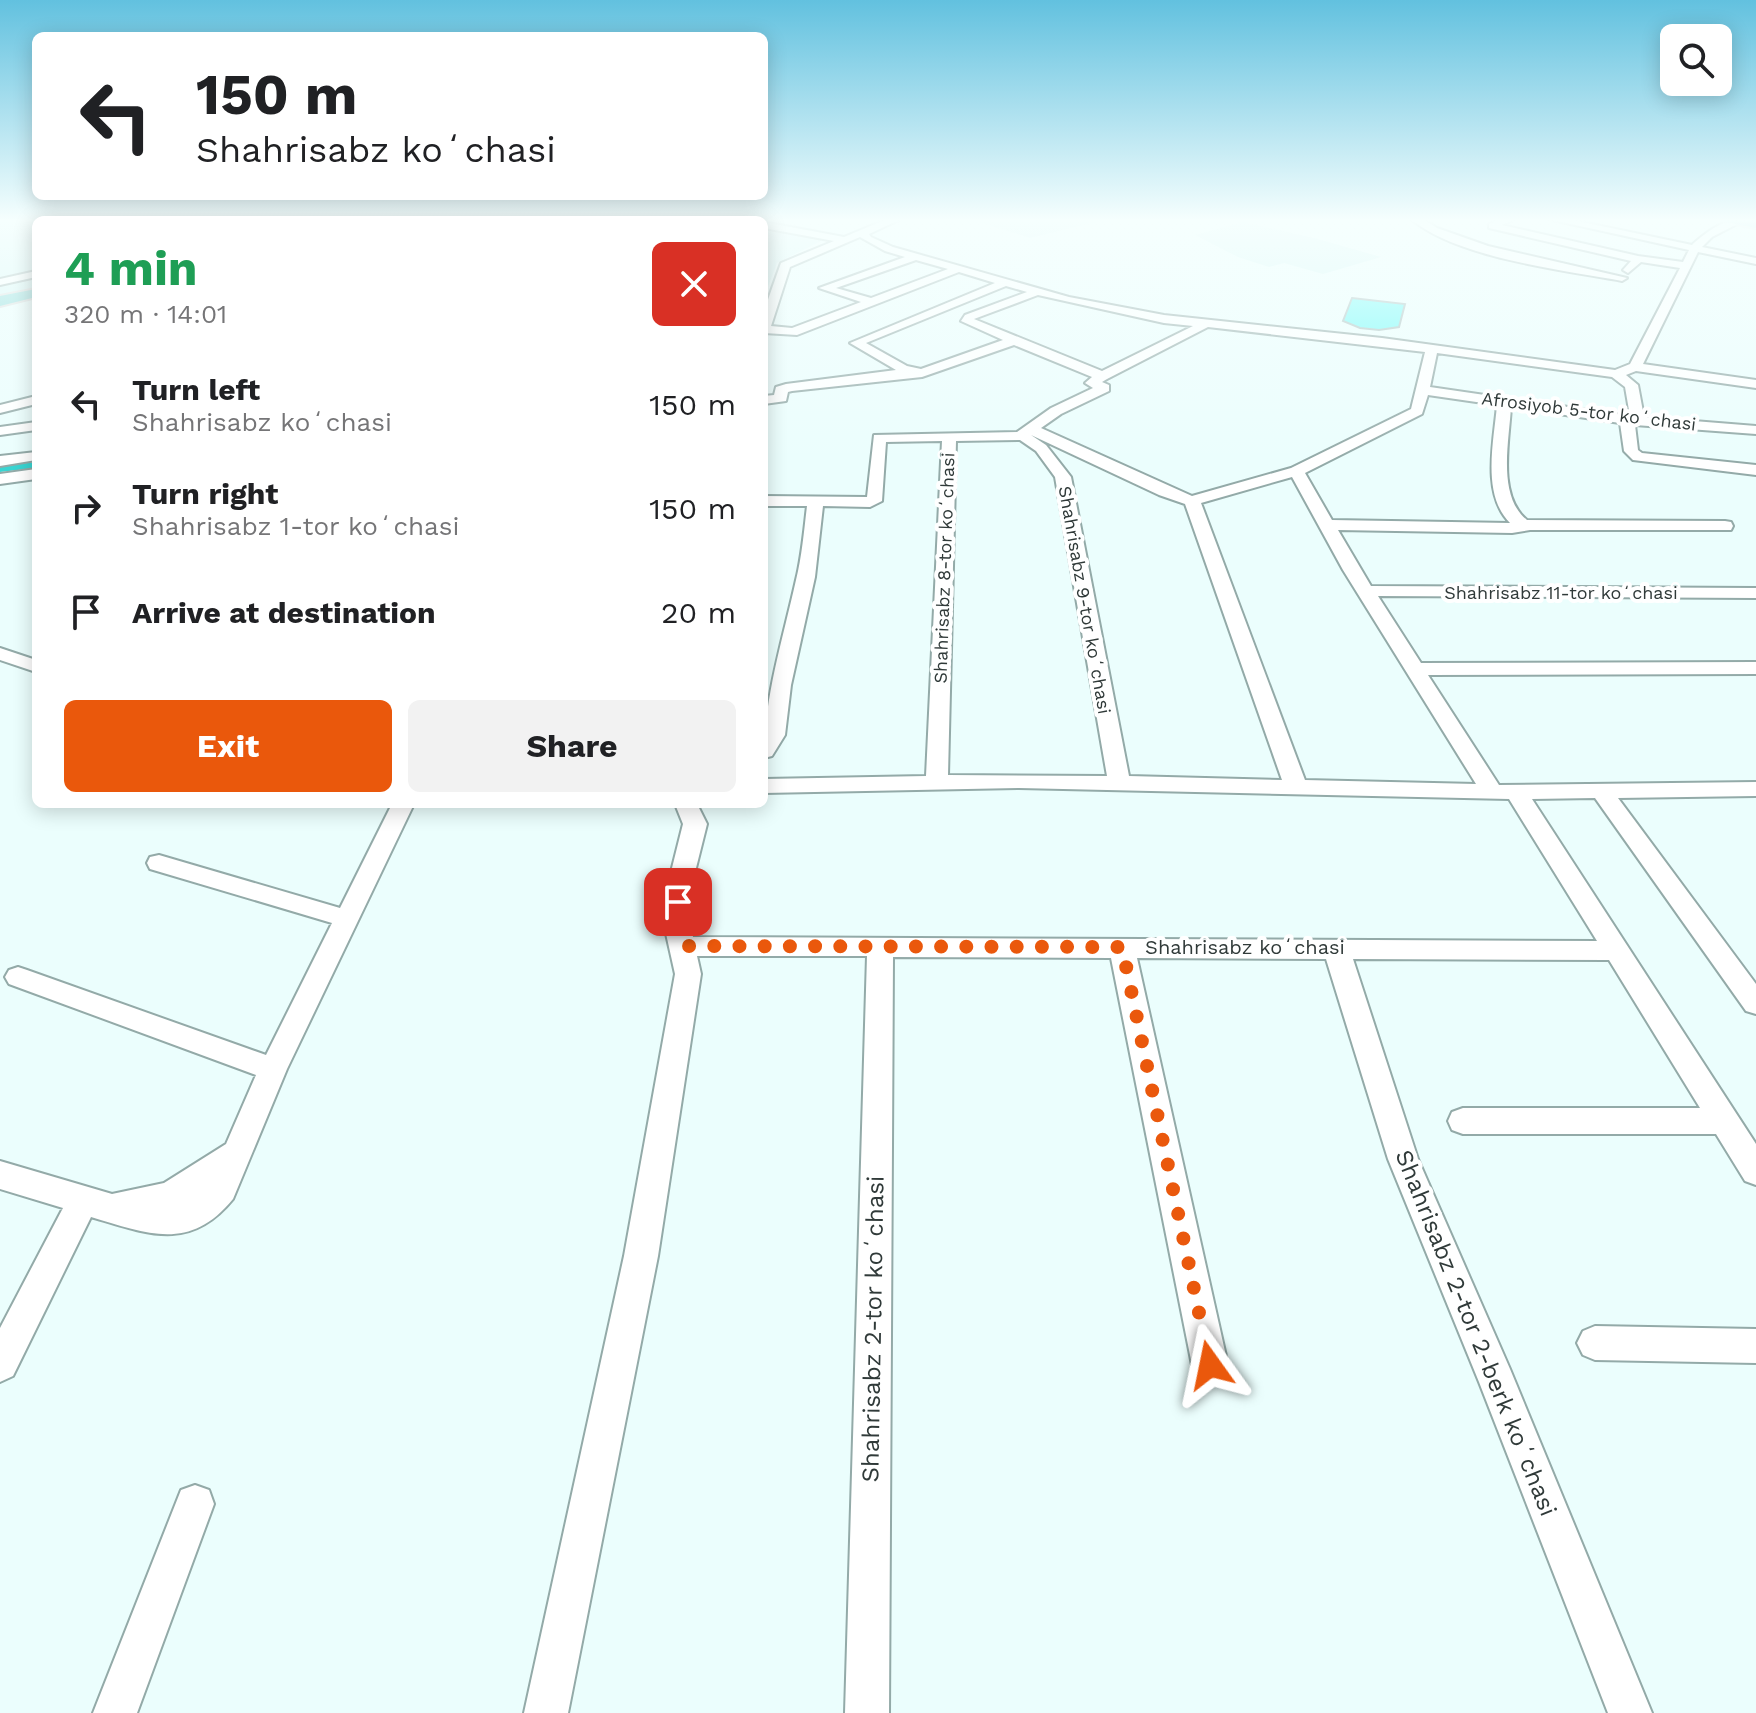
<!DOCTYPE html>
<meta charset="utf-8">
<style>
:root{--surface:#fff;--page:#f2f2f2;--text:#202124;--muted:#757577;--accent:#ea580c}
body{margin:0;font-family:"Work Sans",sans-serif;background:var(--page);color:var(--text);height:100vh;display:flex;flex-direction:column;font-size:30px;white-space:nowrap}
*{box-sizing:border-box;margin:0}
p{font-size:26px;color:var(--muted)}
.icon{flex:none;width:44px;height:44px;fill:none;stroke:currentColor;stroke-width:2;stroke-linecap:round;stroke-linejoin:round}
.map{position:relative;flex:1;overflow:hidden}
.sheet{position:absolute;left:32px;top:216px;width:736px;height:592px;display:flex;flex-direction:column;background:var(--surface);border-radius:12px;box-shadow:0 4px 20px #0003}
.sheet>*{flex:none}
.top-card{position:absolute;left:32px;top:32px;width:736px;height:168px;border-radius:12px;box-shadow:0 4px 20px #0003;background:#fff;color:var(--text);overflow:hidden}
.controls{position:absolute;left:1660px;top:24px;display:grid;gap:16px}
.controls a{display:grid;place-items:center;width:72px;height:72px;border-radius:12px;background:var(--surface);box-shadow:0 4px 20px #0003;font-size:40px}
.pin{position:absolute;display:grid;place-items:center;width:68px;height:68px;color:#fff;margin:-34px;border-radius:16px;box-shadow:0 4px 12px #0006}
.me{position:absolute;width:88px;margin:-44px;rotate:348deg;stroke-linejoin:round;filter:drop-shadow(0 0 6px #0008)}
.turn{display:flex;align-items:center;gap:28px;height:168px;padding:0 32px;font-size:36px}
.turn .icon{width:104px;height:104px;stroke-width:2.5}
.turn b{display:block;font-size:56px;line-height:68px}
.round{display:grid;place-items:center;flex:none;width:84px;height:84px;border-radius:12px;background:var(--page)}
.head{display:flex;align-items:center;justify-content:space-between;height:136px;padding:0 32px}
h1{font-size:48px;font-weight:700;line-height:60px;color:#1e9e55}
.action{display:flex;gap:16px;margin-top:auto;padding:16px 32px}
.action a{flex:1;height:92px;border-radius:12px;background:var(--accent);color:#fff;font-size:32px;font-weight:700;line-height:92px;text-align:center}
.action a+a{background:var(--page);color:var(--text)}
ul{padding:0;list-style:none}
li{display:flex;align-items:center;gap:24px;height:104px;padding:0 32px}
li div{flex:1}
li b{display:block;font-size:30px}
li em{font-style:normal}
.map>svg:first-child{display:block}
.built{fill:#d3f6f4}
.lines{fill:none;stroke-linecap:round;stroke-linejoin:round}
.canal{fill:#39d5d2;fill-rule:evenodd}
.building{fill:#69fbf8;stroke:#a7bebd;stroke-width:2}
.minor-casing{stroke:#93aaa8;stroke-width:4}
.major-casing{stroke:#dadcdb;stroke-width:4}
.minor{fill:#fff;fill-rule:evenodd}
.major{fill:#81d7d5;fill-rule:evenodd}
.route{stroke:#ea580c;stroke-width:14;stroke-dasharray:0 25.2}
.labels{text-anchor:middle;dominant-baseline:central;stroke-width:8;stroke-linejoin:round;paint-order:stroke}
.far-street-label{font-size:18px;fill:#303a39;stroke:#fff}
.street-label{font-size:20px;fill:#303a39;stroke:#fff}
.near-street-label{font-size:24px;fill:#303a39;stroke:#fff}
</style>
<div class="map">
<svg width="1756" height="1713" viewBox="0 0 1756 1713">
<rect width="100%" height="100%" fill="#ebfefd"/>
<path class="built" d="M0 219H348L36 220V287L0 295Z
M970 219H1102L1104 220 1030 238Z
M1243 222 1314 238 1381 257 1323 274 1284 263 1269 267 1238 257 1195 235Z
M764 227 821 238V241L777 263 764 297Z"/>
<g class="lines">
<path class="canal" d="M677 219H684L676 220Z
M36 462V468L0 472V466Z"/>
</g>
<path class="building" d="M1352 298 1405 304 1399 327 1379 330 1360 328 1343 321Z"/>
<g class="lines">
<g class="minor-casing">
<path id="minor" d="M656 219H666L655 220Z
M700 219H711L699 220Z
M728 219H741L742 220H729Z
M887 219H901L869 234 871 237 893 247 1069 297 1164 315 1382 338 1615 370 1630 364 1680 268 1641 262 1628 273 1623 270 1631 261 1489 228V224L1501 219H1515L1502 225 1638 256 1683 262 1689 250 1548 219H1568L1692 245C1705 233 1726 217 1743 221L1712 237 1702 247 1756 258V264L1698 252 1643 364 1756 380V388L1636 371 1626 375 1638 385 1644 417 1756 426V434L1635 425 1638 450 1642 453 1756 465V475L1633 460 1624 451 1620 423 1511 407C1509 442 1497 496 1527 520L1725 521 1731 522 1733 526 1731 530H1530L1512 533 1338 530 1371 586 1756 588V598L1378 596 1421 663 1756 662V674L1428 675 1499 785 1756 782V796L1618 798 1756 984V1014L1746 1011 1595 798 1532 799 1756 1144V1185L1745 1181 1716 1134H1463L1452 1130 1448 1121 1452 1112 1463 1108H1700L1609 960 1353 959 1418 1159 1510 1369 1652 1713H1608L1479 1382 1388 1159 1326 959 1137 958 1228 1365 1223 1377 1210 1383 1197 1377 1192 1365 1111 958 893 957 889 1713H845L867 956H697L701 974 658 1256 568 1713H524L624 1256 675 974 663 920 668 884 683 824 675 804H697L707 824 692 884 689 920 693 937 1597 941 1509 799 1019 788 764 793V779L926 776 942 441 886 442 882 501 870 507 823 506 815 577 791 685 785 735 772 756 764 758C764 697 783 639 796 580 802 556 804 531 807 506H764V496L867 497 874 435 1017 432 1051 408 1093 388 1085 383 1092 377 1014 345 922 377 792 391 788 392 786 401 764 404V396L774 395 776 387 786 384 896 370 850 343 995 283 959 272 797 335 764 333V311L781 263 834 241 764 228V222L844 237ZM860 237 885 251 905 257 819 288 861 302 792 328 771 326 790 267ZM916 260 948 269 871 298 836 288ZM1006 286 1027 292 965 315 961 321 1003 340 921 369 907 366 866 343ZM1038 295 1164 323 1193 326 1102 371 974 319ZM1208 327 1425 352 1411 409 1291 468 1192 496 1041 428 1061 414 1109 391V385L1102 382 1107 379ZM1437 353 1612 377 1625 387 1630 416 1430 387ZM1428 395 1497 405C1494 441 1481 494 1510 523L1332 520 1305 473 1422 414ZM1031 435 1159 495 1185 504 1282 780 1129 776 1071 477 1046 445ZM1020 440 1036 451 1055 477 1107 776 948 775 956 441ZM1292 477 1343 570 1476 784 1305 780 1201 503Z
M1411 219H1423L1437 228 1488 246 1627 278 1622 281C1563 270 1457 258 1411 219Z
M36 271V277L0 285V279Z
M36 396V404L0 413V405Z
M36 422V430L0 435V427Z
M36 452V460L0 466V456Z
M36 469V479L0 484V474Z
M0 648 36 660V672L0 660Z
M392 804H414L287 1069 233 1199C190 1252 148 1234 91 1217L13 1376 0 1382V1328L63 1208 0 1189V1161L112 1194 164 1183 226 1144 256 1075 9 984 5 977 9 970 18 967 27 970 266 1055 332 923 150 869 147 863 150 857 159 855 340 908Z
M1595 1326 1756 1329V1363L1595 1360 1583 1355 1577 1343 1583 1331Z
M195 1485 209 1490 214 1504 137 1713H93L181 1490Z"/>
</g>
<g class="major-casing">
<path id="major" d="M349 219H364L349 220Z
M1724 219 1756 220V228L1725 222Z
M36 289V297L0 306V296Z"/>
</g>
<use href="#minor" class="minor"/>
<use href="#major" class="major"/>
</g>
<linearGradient id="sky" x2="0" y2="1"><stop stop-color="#62c1df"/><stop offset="0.48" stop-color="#f6fffe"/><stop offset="1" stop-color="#f6fffe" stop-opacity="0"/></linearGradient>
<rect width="1756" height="459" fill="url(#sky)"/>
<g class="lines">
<path class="route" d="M678 902 676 920 684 946 1122 947 1210 1365"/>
</g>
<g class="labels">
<g class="far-street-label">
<text transform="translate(1589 411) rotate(7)">Afrosiyob 5-tor koʻchasi</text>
<text transform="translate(944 568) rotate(-88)">Shahrisabz 8-tor koʻchasi</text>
<text x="1561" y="592">Shahrisabz 11-tor koʻchasi</text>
<text transform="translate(1085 600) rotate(80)">Shahrisabz 9-tor koʻchasi</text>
</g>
<g class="street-label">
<text x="1245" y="947">Shahrisabz koʻchasi</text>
</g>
<g class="near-street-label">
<text transform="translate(873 1329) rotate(-89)">Shahrisabz 2-tor koʻchasi</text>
<text transform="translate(1476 1333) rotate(68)">Shahrisabz 2-tor 2-berk koʻchasi</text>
</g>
</g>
</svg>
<div class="controls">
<a><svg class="icon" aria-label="search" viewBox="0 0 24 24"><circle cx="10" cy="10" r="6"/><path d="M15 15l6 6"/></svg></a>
</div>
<div class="pin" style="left:678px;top:902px;background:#d93025"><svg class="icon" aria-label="arrive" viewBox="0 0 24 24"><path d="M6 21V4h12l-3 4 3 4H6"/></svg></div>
<svg class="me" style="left:1210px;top:1365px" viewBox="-20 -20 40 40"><path d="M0-17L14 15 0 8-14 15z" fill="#ea580c" stroke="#fff" stroke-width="4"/></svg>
<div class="top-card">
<div class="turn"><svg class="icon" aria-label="left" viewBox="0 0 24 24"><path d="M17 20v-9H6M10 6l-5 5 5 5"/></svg><div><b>150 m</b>Shahrisabz koʻchasi</div></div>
</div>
<section class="sheet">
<div class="head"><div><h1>4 min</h1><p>320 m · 14:01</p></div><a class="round" style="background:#d93025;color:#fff"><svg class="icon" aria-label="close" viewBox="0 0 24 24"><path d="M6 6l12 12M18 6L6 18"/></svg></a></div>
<ul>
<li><svg class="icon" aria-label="left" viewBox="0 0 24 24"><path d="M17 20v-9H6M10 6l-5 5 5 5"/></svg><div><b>Turn left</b><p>Shahrisabz koʻchasi</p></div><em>150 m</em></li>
<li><svg class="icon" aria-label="right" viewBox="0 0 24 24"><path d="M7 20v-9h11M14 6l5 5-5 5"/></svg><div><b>Turn right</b><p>Shahrisabz 1-tor koʻchasi</p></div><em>150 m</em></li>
<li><svg class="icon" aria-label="arrive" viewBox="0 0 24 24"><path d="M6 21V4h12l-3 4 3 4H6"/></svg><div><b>Arrive at destination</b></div><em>20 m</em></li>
</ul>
<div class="action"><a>Exit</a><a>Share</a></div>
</section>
</div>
